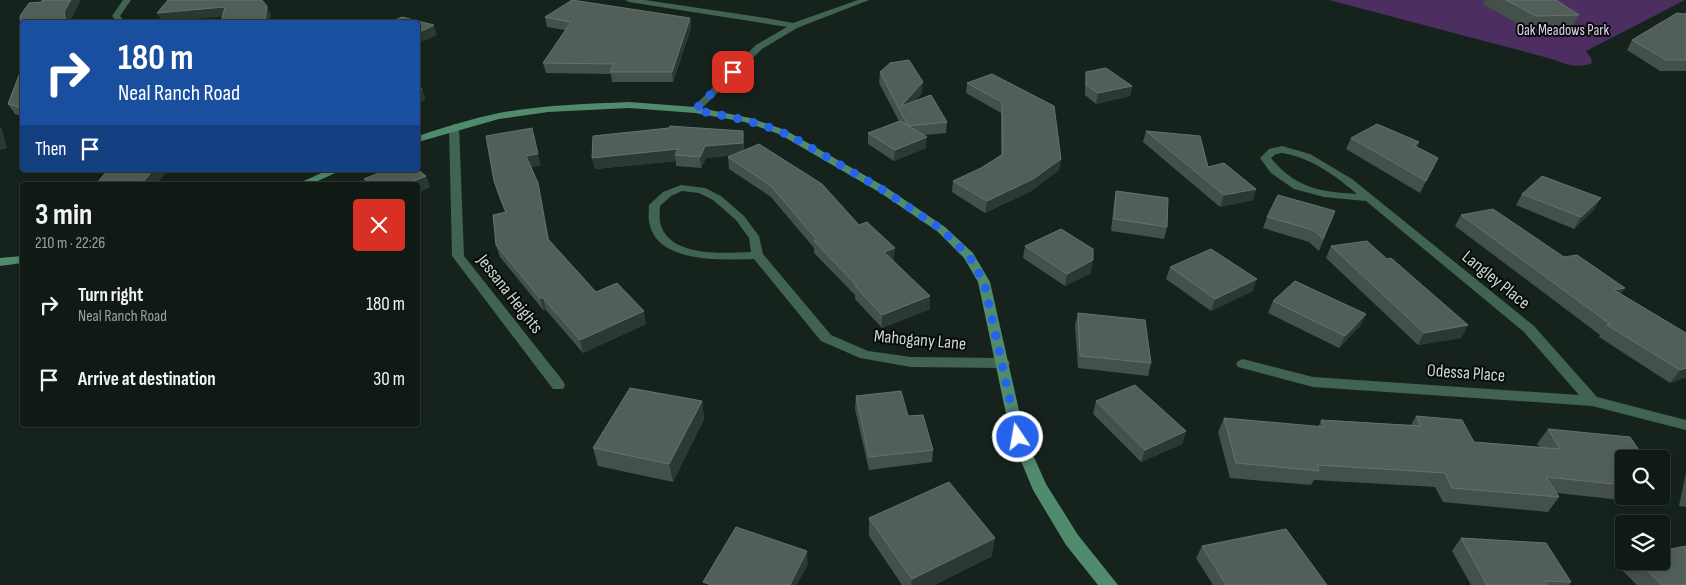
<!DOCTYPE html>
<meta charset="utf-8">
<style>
:root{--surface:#101a15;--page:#19231e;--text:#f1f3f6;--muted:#9ca1a0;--line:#303834}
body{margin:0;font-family:"Sofia Sans Condensed",sans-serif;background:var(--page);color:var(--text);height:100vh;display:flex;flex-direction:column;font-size:19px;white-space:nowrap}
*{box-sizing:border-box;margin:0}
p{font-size:16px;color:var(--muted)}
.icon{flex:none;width:28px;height:28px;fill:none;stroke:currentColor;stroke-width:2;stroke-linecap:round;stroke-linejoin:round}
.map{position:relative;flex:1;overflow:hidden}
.panel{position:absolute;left:20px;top:182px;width:400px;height:245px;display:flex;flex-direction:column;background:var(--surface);border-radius:5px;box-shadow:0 2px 8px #0003,0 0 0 1px var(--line)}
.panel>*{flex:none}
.banner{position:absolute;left:20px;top:20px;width:400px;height:152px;border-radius:5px;box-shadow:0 2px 8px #0003,0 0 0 1px var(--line);background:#1a4fa0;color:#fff;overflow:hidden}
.tools{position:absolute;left:1615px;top:450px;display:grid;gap:10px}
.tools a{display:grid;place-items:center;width:55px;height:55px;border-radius:5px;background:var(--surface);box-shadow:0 2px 8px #0003,0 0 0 1px var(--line);font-size:25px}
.pin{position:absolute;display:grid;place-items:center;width:42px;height:42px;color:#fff;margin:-21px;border-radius:10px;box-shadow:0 2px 8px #0006}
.me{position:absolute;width:55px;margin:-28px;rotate:348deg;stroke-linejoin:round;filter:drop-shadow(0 0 4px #0008)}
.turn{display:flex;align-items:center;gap:18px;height:105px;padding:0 15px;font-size:22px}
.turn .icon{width:65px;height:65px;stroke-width:2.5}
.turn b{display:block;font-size:35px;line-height:42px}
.then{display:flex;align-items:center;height:48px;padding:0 15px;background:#0003;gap:10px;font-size:19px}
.round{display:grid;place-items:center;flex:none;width:52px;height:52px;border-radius:5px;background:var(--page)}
.summary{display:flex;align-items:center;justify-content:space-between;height:85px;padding:0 15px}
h1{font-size:30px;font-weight:700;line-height:38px}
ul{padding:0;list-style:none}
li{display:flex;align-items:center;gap:15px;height:75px;padding:0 15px}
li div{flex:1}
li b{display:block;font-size:19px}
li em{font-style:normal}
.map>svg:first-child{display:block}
.green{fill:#4c2f60}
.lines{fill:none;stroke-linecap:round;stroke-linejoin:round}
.street{fill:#416452;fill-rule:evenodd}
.secondary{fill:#518b6e;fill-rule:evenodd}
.wall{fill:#44514a}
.shaded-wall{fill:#2b3932}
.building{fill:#525f59;stroke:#66726c}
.route{stroke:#2563eb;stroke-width:9;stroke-dasharray:0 16.2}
.labels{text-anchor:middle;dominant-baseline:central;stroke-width:4;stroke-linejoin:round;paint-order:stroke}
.far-park-label{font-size:15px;fill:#e2cdf3;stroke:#060b08}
.street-label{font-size:18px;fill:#cfd7d3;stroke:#060b08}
</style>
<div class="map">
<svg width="1686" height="585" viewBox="0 0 1686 585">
<rect width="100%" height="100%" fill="#16231c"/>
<path class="green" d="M1329 0H1685L1586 51 1591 58 1592 63C1579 69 1564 64 1552 59Z"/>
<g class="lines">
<path class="street" d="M123 0H131L120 16 125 22H117L112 16Z
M625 0H645L766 18 793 23 858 0H869L797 28 762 49 698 112 695 113 690 110 692 108 756 45 787 27 629 2Z
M454 124 459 127 464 256 563 381 565 385 563 389H553L452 256 449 127Z
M1282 146 1310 154 1352 179 1534 326 1597 397 1686 420V430L1592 406 1313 387 1238 367 1236 364 1238 361 1243 359 1313 377 1579 395 1524 332 1366 201 1324 197 1294 189 1271 173 1260 158 1269 149ZM1282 153C1310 157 1336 176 1357 194 1321 192 1295 188 1271 158L1276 154Z
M681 185 705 188 721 196 744 216 759 236 763 254 831 335 868 351 911 357 1003 358 1008 360 1010 363 1008 366 1003 368 911 367 860 358 821 341 754 259C723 260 655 264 649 221 648 216 649 210 649 205L663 192ZM682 191 699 193 713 200 736 220 749 238 751 252C723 253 668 258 660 222 659 217 660 211 660 206L671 196Z"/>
<path class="secondary" d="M629 102 695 107 750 118 785 130 887 188 945 227 973 253 990 282 1025 437 1046 484 1078 535 1118 585H1098L1066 545 1033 490 1011 437 978 282 964 258 937 231 879 192 779 134 745 122 695 113 629 108 548 112 499 119 418 142V136C444 127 471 119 499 113 542 105 586 104 629 102Z
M328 170H342L309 185H295Z
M22 256V263L0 266V258Z"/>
</g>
<path class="wall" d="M1485 0H1556L1579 15 1572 28 1529 30 1483 4Z
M1686 13V71H1660L1627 50 1632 40Z
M545 17 690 18 691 28 673 82H612L611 74 546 73 543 63 565 30 547 27Z
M22 67V117L15 114 8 104Z
M880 72 922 93 915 101 947 122 946 133 924 135 926 148 894 161 868 144V133L899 121 879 83Z
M1086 72 1132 86 1130 96 1096 104 1085 95V82Z
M992 74 1061 159 1059 170 1031 191 985 213 952 192 953 181 981 168 1001 155V113L966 93 967 83Z
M1146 131 1208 167 1256 189 1253 200 1220 207 1143 142Z
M486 136 541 165 531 167 538 183 549 240 596 292 646 324 583 353 546 310 544 311 500 257 496 245 505 212 497 192 494 181Z
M1351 138 1419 142 1417 147 1438 158 1420 193 1346 149Z
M744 142V151L859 225 894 260H893L930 309 882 328 855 299V295L814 253V248L771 197 729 169 728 157 734 155 706 158 701 168 676 166V161L595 169 592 158Z
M108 170 156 185H95Z
M386 170H418L426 176 430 187 418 193V185H367L364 179Z
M1116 191 1167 227 1164 239 1111 231 1114 202Z
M1522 194 1594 210 1574 229 1516 205Z
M1335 211 1319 251 1309 242 1263 228 1267 217Z
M1461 215 1564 257 1621 294 1686 333V377L1670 383 1599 337 1600 335 1455 226Z
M1025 246 1091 273 1065 286 1023 258Z
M1331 246 1387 259 1468 325 1461 338 1418 345 1326 258Z
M1170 267 1253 291 1211 311 1166 279Z
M1273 301 1366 314 1360 326 1339 348 1268 313Z
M1078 313 1151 363 1148 376 1078 368 1075 325Z
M856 396 908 416 933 450 932 462 869 470 855 409Z
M702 401 704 419 673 482 598 466 593 448Z
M1096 401 1186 431 1182 444 1141 462 1093 414Z
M1416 416 1474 442 1540 447 1537 444 1548 429 1624 459V496H1634L1630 501 1557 493 1559 497 1548 512 1443 502 1435 487 1314 480 1311 485 1230 478 1218 432 1224 418 1318 427 1321 420 1411 425Z
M1686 473V507L1679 506Z
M869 518 992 556 934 585H902L869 536Z
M1461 538 1571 582 1569 585H1471L1452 551Z
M1202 546 1327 585H1213L1196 558Z
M1630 561H1661L1686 585H1637L1622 570Z"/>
<path class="shaded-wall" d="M71 0H81L70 22H66L64 12Z
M267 6 271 15 270 22H265Z
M225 7 229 16 162 22 157 13Z
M690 18 691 28 673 82 672 72Z
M434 25 437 35 418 44V33Z
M923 82 922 93 902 115 901 106Z
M1132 86 1130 96 1096 104 1098 93Z
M422 89 426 99 418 104V91Z
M0 126 2 129 7 148 0 150Z
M743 131 744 154 706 158 701 168 700 157 705 146Z
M927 137 926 148 894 161 895 150Z
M678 149 675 155 676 161 595 169 592 158Z
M538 154 541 165 529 168 526 156Z
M1061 159 1059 170 1031 191 985 213 987 201Z
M153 170H168L156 185H146L144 181Z
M426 176 430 187 418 193V185H405Z
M538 183 541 195 551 251 548 239Z
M1256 189 1253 200 1220 207 1224 195Z
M1601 198 1594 210 1574 229 1581 217Z
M895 248 894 260 883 264 884 252Z
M1093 260 1091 273 1065 286 1067 274Z
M1257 279 1253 291 1211 311 1215 299Z
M1625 288 1617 300 1614 290Z
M930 296V309L882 328V315Z
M540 298H543L546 310 544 311Z
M644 311 646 324 583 353 580 340Z
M1366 314 1360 326 1339 348 1345 336Z
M1468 325 1461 338 1418 345 1424 333Z
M1686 368V377L1670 383 1680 370Z
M702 401 704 419 673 482 669 464Z
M1186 431 1182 444 1141 462 1145 450Z
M995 538 992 556 934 585H911L912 579Z
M807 551 808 564 797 585H790Z"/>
<path class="building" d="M42 0H71L64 12 66 22H22V50L20 16 29 3 42 2Z
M168 0H262L267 6 265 22H221L225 7 157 13Z
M572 0 690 18 672 72H610L614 64 543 63 571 22 545 17Z
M1506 0H1556L1579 15 1536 16Z
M1677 13 1684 14 1686 13V60H1666L1632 40Z
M402 17 434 25 418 33V22H390Z
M909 60 923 82 901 106 931 95 947 122 908 126 880 72 890 63Z
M22 67V108L8 104Z
M1106 68 1132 86 1098 93 1086 85V72Z
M992 74 1054 106 1061 159 1033 179 987 201 953 181 981 168 1003 154 1002 102 967 83Z
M418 88 422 89 418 91Z
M900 121 927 137 895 150 868 133Z
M1377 124 1419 142 1413 145 1438 158 1426 181 1351 138Z
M670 126 743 131V143L705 146 700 157 675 155 678 149 592 158 593 136 669 128Z
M532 128 538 154 526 156 538 183 548 239 596 292 617 283 644 311 580 340 543 298H540L496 245 493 215 506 212 494 181 486 136Z
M1146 131 1200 136 1208 167 1224 163 1256 189 1224 195Z
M759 144 822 184 859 225 867 222 895 248 884 252 930 296 882 315 855 286H857L814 241 817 240 771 186 728 157Z
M108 170H153L144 181 95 185Z
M386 170H418L426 176 405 185H372L364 179Z
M1542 176 1601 198 1581 217 1522 194Z
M1116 191 1168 198 1167 227 1114 219Z
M1278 195 1335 211 1323 239 1313 230 1267 217Z
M1493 209 1564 257 1577 255 1625 288 1614 290 1686 333V368L1680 370 1607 325 1610 324 1461 215Z
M1061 229 1093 249V260L1067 274 1025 246Z
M1367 241 1387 259 1391 258 1468 325 1424 333 1331 246Z
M1211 249 1257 279 1215 299 1170 267Z
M1295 281 1366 314 1345 336 1273 301Z
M1078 313 1145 320 1151 363 1080 356Z
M1135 385 1186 431 1145 450 1096 401Z
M630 388 702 401 669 464 593 448Z
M901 391 908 416 923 415 933 450 869 457 856 396Z
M1416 416 1462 420 1474 442 1560 449 1548 429 1630 437 1645 459H1624V465L1612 460 1624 470V485L1546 477 1559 497 1452 488 1445 473 1317 465 1319 471 1236 463 1224 418 1325 427 1321 420 1421 426Z
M949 482 995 538 912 579 869 518Z
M736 527 807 551 790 585H711L703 582Z
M1286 529 1327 585H1273L1272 584 1266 585H1226L1202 546Z
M1461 538 1546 543 1571 582 1545 581 1547 585H1487Z
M1686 546V585H1662L1637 561H1661V551Z"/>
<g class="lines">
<path class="route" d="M733 72 695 110C730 117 764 122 796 139L883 190 941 229 969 256 984 282 1018 437"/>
</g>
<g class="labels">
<g class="far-park-label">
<text x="1563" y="30">Oak Meadows Park</text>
</g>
<g class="street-label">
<text transform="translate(1496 280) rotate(39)">Langley Place</text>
<text transform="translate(510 294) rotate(52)">Jessana Heights</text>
<text transform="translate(920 340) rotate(5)">Mahogany Lane</text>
<text transform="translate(1466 373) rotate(4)">Odessa Place</text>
</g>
</g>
</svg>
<div class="tools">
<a><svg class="icon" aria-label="search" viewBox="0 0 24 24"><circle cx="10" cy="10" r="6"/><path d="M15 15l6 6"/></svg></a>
<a><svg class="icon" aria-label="layers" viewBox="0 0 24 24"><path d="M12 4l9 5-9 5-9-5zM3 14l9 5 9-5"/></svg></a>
</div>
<div class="pin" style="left:733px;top:72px;background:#d93025"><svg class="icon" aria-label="arrive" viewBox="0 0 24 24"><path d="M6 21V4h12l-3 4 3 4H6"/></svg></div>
<svg class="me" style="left:1018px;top:437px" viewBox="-20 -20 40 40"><circle r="17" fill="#2563eb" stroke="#fff" stroke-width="3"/><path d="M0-11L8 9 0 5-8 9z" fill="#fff"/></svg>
<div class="banner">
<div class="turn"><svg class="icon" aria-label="right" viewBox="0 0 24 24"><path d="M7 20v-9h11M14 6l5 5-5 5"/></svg><div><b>180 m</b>Neal Ranch Road</div></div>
<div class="then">Then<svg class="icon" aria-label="arrive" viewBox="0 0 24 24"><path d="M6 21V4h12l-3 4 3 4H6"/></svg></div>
</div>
<section class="panel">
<div class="summary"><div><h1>3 min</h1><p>210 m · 22:26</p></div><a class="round" style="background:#d93025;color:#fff"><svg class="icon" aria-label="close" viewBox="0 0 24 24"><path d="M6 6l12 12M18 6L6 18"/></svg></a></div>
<ul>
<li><svg class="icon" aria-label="right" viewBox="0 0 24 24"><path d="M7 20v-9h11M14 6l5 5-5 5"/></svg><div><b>Turn right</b><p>Neal Ranch Road</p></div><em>180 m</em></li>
<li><svg class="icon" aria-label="arrive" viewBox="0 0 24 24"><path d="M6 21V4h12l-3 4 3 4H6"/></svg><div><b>Arrive at destination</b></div><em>30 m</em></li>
</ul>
</section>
</div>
